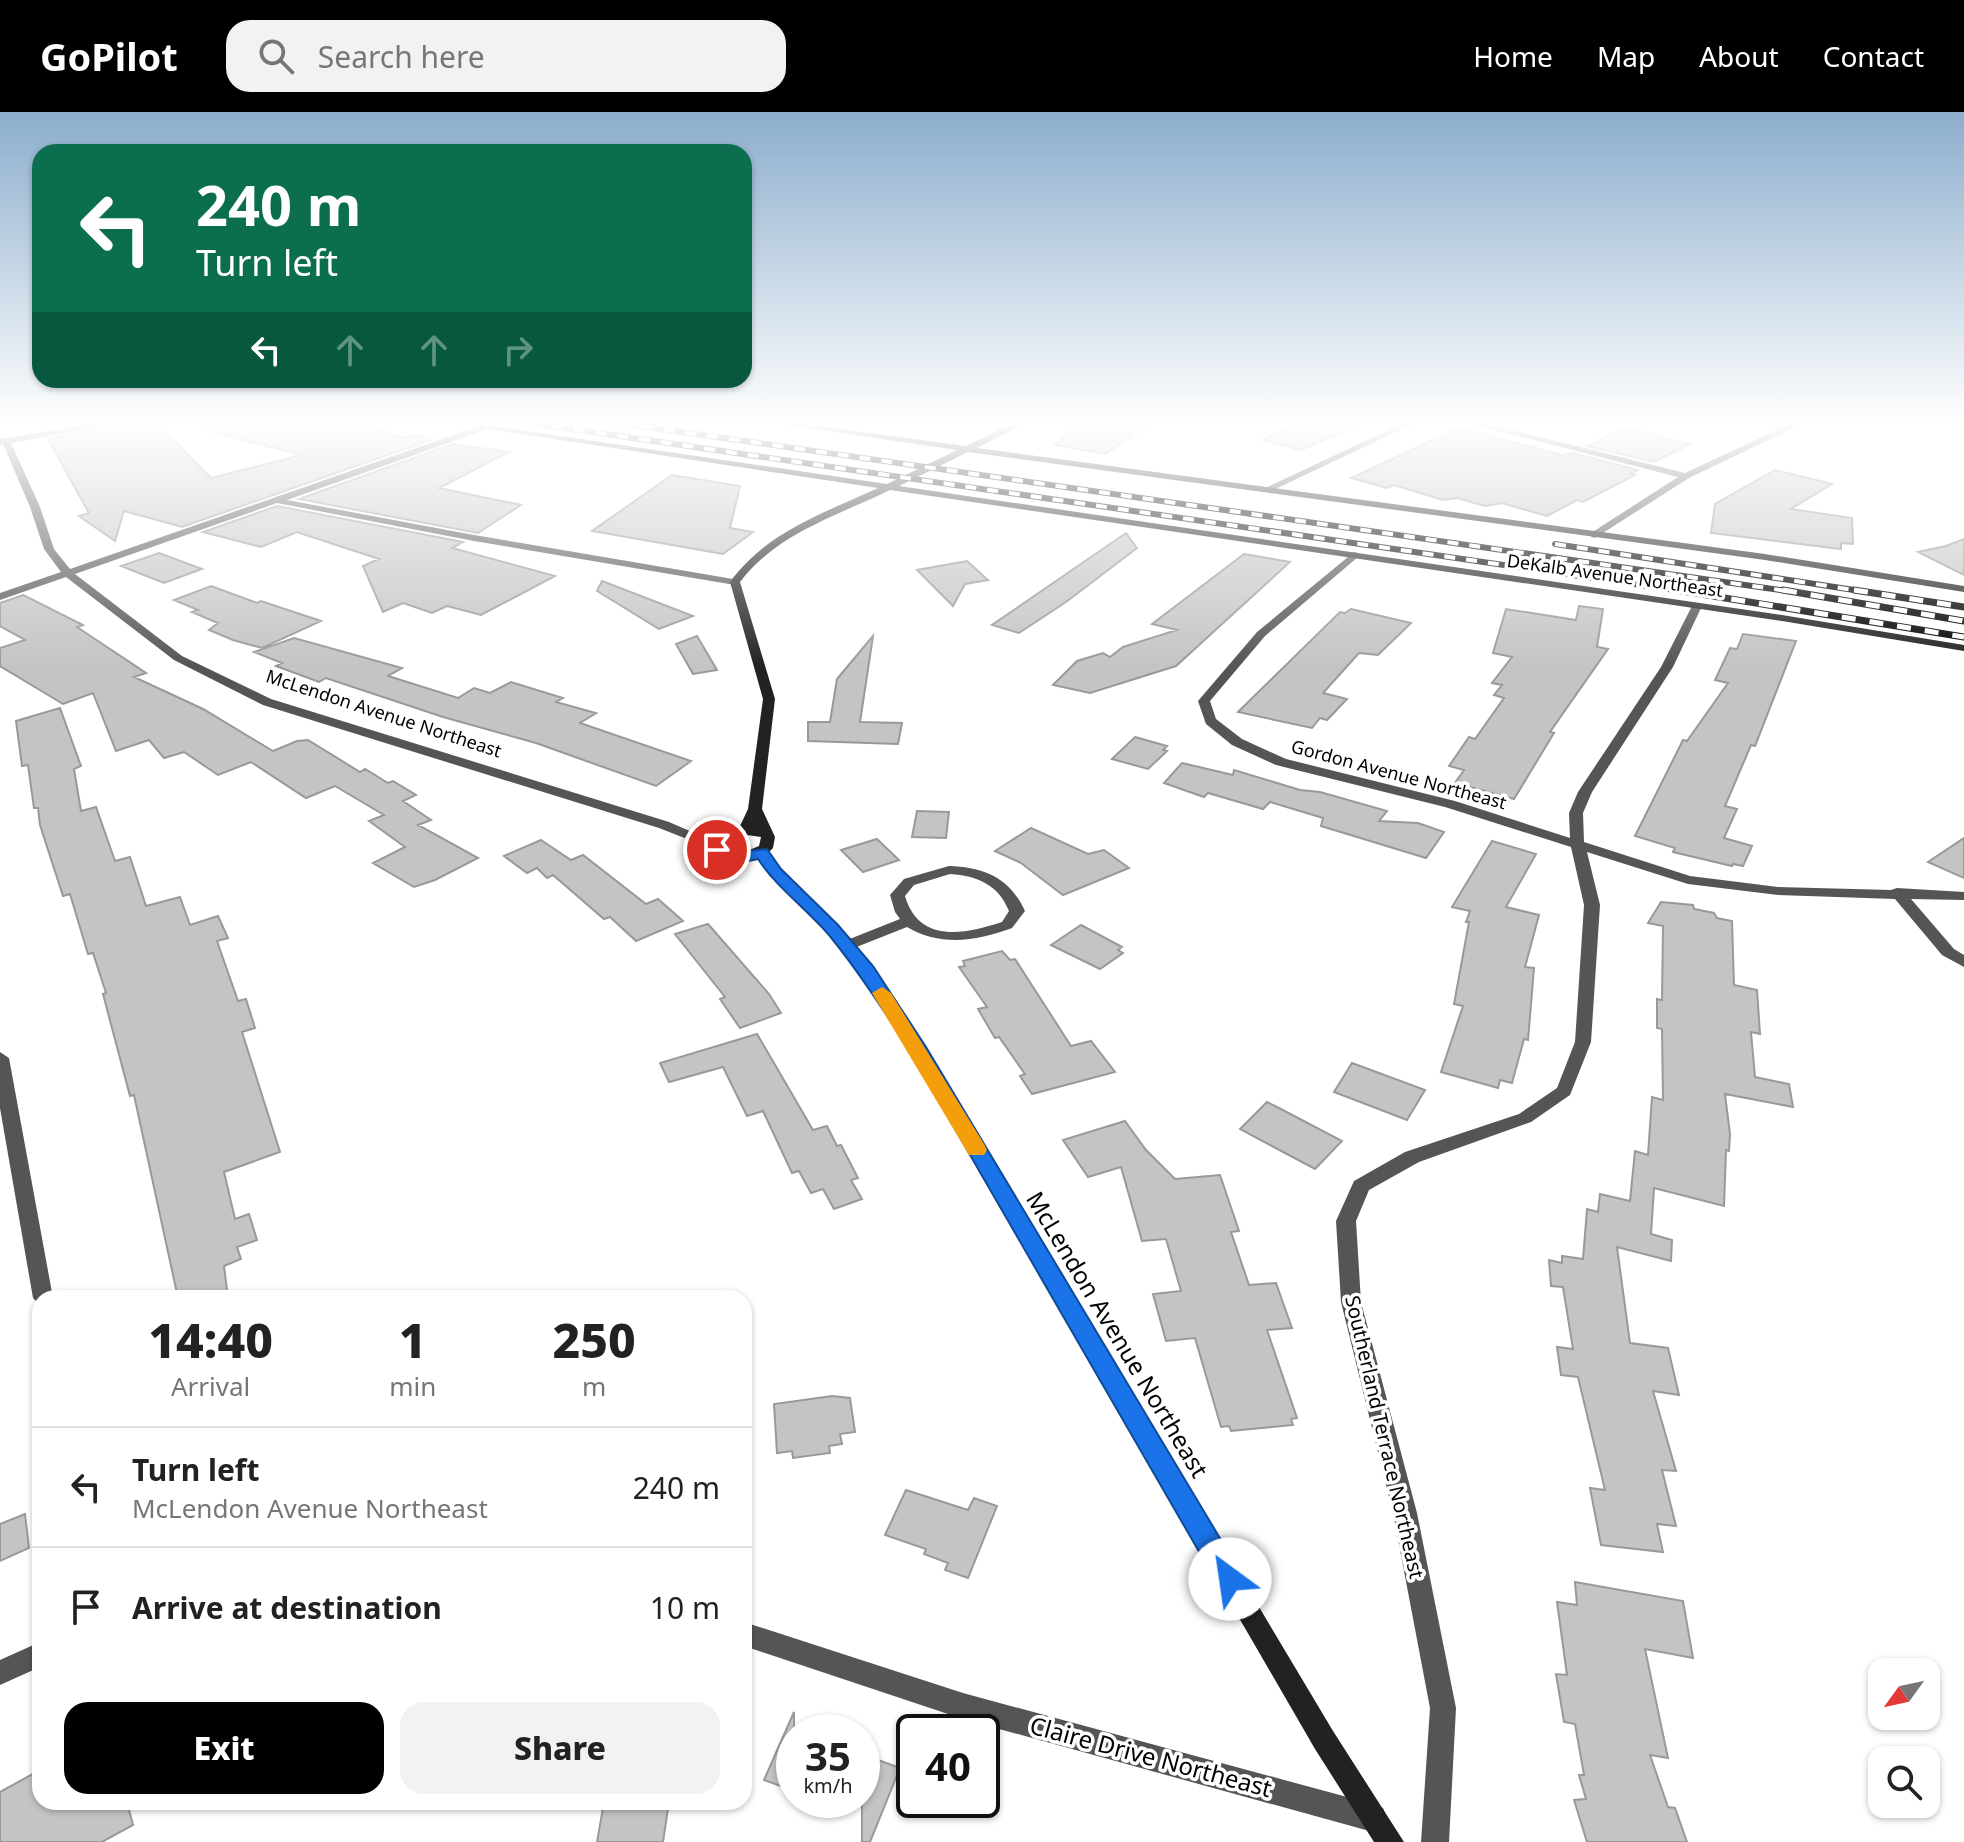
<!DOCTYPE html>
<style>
:root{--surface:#fff;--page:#f2f2f2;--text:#222;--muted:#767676;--line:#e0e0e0;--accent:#000}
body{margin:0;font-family:"Noto Sans",sans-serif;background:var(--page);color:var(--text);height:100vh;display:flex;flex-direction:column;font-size:30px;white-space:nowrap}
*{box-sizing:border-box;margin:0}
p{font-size:26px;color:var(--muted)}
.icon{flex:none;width:44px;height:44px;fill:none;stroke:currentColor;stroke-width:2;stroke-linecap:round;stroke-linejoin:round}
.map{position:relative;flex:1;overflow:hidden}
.panel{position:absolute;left:32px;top:1178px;width:720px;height:520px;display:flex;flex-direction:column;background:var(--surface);border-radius:24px;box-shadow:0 2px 6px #0004}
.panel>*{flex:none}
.banner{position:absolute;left:32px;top:32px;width:720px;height:244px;border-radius:24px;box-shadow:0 2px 6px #0004;background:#0b6e4f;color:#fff;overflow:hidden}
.needle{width:52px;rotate:237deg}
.fabs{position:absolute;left:1868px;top:1546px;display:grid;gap:16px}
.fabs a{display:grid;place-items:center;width:72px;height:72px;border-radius:16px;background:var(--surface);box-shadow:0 2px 6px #0004;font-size:40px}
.speed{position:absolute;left:776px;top:1602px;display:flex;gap:16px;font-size:40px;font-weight:700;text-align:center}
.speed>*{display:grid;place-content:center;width:104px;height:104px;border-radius:50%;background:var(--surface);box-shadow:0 2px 6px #0004;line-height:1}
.speed small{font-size:20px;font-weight:400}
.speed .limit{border:4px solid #111;border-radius:12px;background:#fff;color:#111}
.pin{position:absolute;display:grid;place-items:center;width:68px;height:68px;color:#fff;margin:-34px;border:4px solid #fff;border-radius:50%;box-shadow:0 2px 8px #0007}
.me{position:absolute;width:88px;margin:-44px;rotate:329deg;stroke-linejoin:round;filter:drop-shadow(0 0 6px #0008)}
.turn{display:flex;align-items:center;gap:28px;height:168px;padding:0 32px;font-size:36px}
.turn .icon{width:104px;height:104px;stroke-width:2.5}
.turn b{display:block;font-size:56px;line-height:68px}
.lanes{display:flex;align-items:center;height:76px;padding:0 32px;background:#0003;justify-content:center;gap:40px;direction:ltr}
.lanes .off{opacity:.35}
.eta{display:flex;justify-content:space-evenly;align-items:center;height:136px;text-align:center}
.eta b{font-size:48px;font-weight:800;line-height:56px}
.cta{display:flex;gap:16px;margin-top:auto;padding:16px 32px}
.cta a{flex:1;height:92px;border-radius:24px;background:var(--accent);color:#fff;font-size:32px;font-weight:800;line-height:92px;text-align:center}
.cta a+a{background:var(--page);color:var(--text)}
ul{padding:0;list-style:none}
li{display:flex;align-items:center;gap:24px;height:120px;padding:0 32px;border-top:2px solid var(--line)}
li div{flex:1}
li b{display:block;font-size:30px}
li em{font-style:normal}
header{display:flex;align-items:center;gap:48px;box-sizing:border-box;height:112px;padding:0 40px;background:var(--accent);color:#fff}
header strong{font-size:38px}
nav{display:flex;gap:44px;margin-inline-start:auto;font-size:28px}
.search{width:560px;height:72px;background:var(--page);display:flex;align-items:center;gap:20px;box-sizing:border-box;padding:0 28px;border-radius:24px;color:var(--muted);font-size:30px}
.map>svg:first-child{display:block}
.building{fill:#c4c4c4;stroke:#999;stroke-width:2}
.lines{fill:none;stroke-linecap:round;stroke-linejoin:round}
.street{fill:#555;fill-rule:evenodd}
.secondary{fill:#222;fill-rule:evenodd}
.rail-far1-casing{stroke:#000;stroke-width:6}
.rail-casing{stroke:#000;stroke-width:7}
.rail-far1{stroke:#fff;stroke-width:4;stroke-dasharray:11;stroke-linecap:butt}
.rail{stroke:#fff;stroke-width:5;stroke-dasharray:14;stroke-linecap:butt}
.route{fill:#1a73e8;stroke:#114b97;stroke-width:2}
.slow{fill:#f59e0b}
.labels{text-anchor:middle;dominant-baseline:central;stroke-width:7;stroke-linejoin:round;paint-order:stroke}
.far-street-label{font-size:18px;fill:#000;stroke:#fff}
.street-label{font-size:20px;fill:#000;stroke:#fff}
.near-street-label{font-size:24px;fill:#000;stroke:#fff}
</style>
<header>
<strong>GoPilot</strong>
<div class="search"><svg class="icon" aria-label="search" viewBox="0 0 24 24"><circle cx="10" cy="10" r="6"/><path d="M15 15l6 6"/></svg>Search here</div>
<nav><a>Home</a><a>Map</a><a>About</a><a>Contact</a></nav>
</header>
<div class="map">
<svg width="1964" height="1730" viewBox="0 0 1964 1730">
<rect width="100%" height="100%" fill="#fff"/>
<path class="building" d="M123 311H157L211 366 302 343 208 319 209 311H357L405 326 415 322 433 327 182 415 124 399 115 429 79 404 89 401 48 327Z
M1080 311H1151L1105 342 1055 333Z
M1302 311H1363L1301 338 1262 328Z
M1459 316 1562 343 1572 341 1638 358 1630 362 1635 363 1583 390 1577 388 1547 404 1502 391 1485 394 1457 386 1443 388 1394 373 1387 376 1351 366Z
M1625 316 1690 332 1654 350 1587 334Z
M453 332 509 340 439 376 521 393 478 421 299 387Z
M1775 358 1832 372 1791 397 1852 406 1853 432 1841 431V437L1711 421 1715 392Z
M672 363 740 374 730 416 753 420 723 442 592 419Z
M277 394 463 430 452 436 555 464 481 503 447 494 432 501 403 491 383 500 363 454 379 447 297 420 261 435 203 420Z
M1126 421 1137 436 1066 490 1019 521 992 513Z
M1964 427V463L1918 440 1946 434Z
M159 441 202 457 164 471 121 454Z
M1244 442 1290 450 1176 554 1090 581 1053 573 1077 549 1103 541 1110 545 1123 535 1177 518 1152 512Z
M967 449 988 468 965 472 953 494 917 458Z
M602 469 693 504 659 517 597 479Z
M211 474 257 491 261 489 321 509 262 536 233 528 209 518 218 511 192 500 198 498 174 488Z
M23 483 83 513 77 515 146 561 134 565 203 597 273 639 297 629 308 628 360 660 365 657 388 671 393 669 416 683 403 689 431 708 418 713 478 746 435 768 414 775 373 751 405 735 369 709 384 703 335 674 306 686 251 650 218 663 184 640 164 646 149 628 116 639 93 581 63 592 0 554V536L25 528 0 514V491Z
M1579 494 1603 497 1597 535 1608 537 1550 620 1554 621 1514 687 1455 671 1464 658 1449 654 1469 625 1475 627 1504 586 1494 583 1502 573 1492 571 1512 545 1493 541 1506 497 1576 508Z
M1351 497 1411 511 1378 543 1359 541 1323 581 1347 587 1327 608 1320 606 1312 616 1238 600 1340 500 1345 501Z
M1743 522 1796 529 1755 634 1751 633 1725 694 1737 697 1724 726 1752 734 1743 754 1733 752 1732 754 1673 740 1675 736 1635 724 1683 628 1687 629 1728 571 1715 568 1730 536 1737 537Z
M697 524 717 558 693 562 676 532Z
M873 524 860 610 902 611 898 632 808 629V610H830L837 567Z
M294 526 402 556 388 564 458 586 474 576 490 581 511 570 563 586 556 590 596 601 580 611 691 649 656 674 536 631 443 605 326 566 319 570 276 554 282 551 254 540Z
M60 596 81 654 74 657 81 699 96 695 115 749 130 745 146 794 180 785 190 813 218 804 228 826 217 829 238 889 246 887 255 916 242 920 280 1040 224 1060 235 1107 249 1102 257 1128 237 1135 241 1147 224 1154 228 1186H178L134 983 130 984 103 882 106 881 93 841 88 842 70 782 63 784 40 713 38 696H34L28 653 22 654 16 609Z
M1135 625 1167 634 1163 638 1167 639 1148 657 1112 647Z
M1182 651 1233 663 1234 658 1300 678 1320 680 1387 699 1379 709 1418 711 1444 720 1426 746 1321 714 1323 706 1270 690 1263 697 1208 681 1204 685 1164 671Z
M917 699 949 700 946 726 912 725Z
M1031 716 1088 742 1104 738 1129 756 1063 783 1021 751 995 739Z
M1964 726V766L1928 750Z
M877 727 899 748 863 760 841 738Z
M541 728 571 748 583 743 646 792 658 787 683 809 636 829 610 805 604 807 553 763 547 766 537 756 527 761 504 744Z
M1492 729 1536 742 1506 795 1539 803 1525 855 1534 856 1528 928 1524 927 1512 971 1500 968 1498 976 1441 960 1463 894 1454 892 1469 810H1466L1470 799 1452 795Z
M1661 790 1693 793 1694 797 1714 801 1717 806 1732 809 1734 873 1757 878 1760 922 1751 920 1755 965 1789 972 1793 995 1725 982 1730 1022 1729 1039 1726 1038 1724 1094 1654 1076 1651 1122 1672 1128 1671 1149 1617 1135 1630 1231 1668 1236 1679 1283 1653 1279 1676 1359 1662 1358 1676 1414 1657 1412 1663 1440 1601 1433 1590 1376 1605 1378 1578 1265 1561 1263 1557 1235 1573 1237 1563 1175 1551 1174 1549 1148 1562 1151V1144L1583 1147 1587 1097 1598 1100 1600 1082 1630 1089 1635 1039 1648 1043 1652 985 1663 988 1662 917 1657 916V887L1662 888 1663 814 1648 811Z
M708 812 769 882 781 901 740 916 720 887 725 885 675 822Z
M1081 813 1122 835 1118 838 1123 841 1100 857 1051 833Z
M1002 839 1010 848 1015 847 1071 934 1091 929 1115 960 1032 982 1020 964 1025 962 999 925 995 926 978 897 987 895 959 855 965 854 963 849Z
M757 922 813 1018 827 1014 837 1034 841 1033 858 1066 851 1068 862 1087 834 1097 823 1077 811 1081 799 1059 792 1061 763 999 747 1004 723 955 669 970 660 951Z
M1352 951 1425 978 1407 1008 1334 980Z
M1267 990 1277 995 1342 1029 1315 1057 1240 1017Z
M1125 1009 1146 1038 1175 1067 1220 1063 1239 1119 1231 1120 1249 1173 1276 1171 1292 1216 1267 1218 1297 1306 1291 1307 1293 1313 1231 1319 1229 1314 1221 1315 1195 1226 1166 1229 1153 1182 1181 1179 1166 1127 1142 1129 1121 1055 1088 1065 1063 1028Z
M832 1284 850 1286 855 1320 840 1322 842 1332 829 1334 830 1341 793 1346 792 1339 777 1341 774 1292Z
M906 1378 968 1398 974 1386 997 1394 968 1466 945 1458 948 1451 924 1442 926 1437 885 1423Z
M25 1402 29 1436 0 1449V1412Z
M1575 1470 1683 1489 1693 1546 1645 1537 1668 1646 1650 1643 1668 1695 1675 1696 1687 1730H1587L1574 1688 1586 1687 1579 1663H1584L1575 1612 1564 1610 1556 1562 1567 1563 1557 1490 1577 1493Z
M794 1600V1679L764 1668Z
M862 1642 900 1656 870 1730H862Z
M40 1658V1690H127L133 1713 102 1730H0V1680Z
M604 1690H669L663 1730H597Z"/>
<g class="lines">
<path class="street" d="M98 311H120L11 331 40 395 54 437 70 457 482 313 485 314V318L287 388 474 423 739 468V472L735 473 474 429 277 391 75 462 182 544 271 587 669 710 722 733 715 737 710 736 659 716 263 593 174 548 66 465 0 488V481L61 460 44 437 30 395 3 332 0 333V327Z
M1403 311H1415L1269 380 1261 378Z
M1468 311H1484L1685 361 1792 311H1804L1689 366 1595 426 1591 425V421L1678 365Z
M1354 440 1358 441V445L1265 524 1210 589 1216 607 1242 627 1286 647 1455 689 1570 726 1569 701 1578 680 1661 555 1692 494 1697 491 1702 494 1673 555 1592 680 1583 701 1584 730 1690 764 1778 775 1891 778 1897 776 1964 780V788L1911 787 1954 837 1964 843V855L1942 843 1895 787 1778 783 1688 772 1587 740 1600 793 1591 930 1570 983 1531 1010 1419 1050 1369 1078 1356 1109 1361 1190 1417 1401 1456 1596 1449 1730H1421L1430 1596 1393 1401 1341 1190 1336 1109 1354 1069 1405 1040 1519 1002 1557 976 1575 930 1584 793 1571 735 1445 695 1276 653 1232 633 1206 612 1198 589 1257 520Z
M949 754C984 755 1010 766 1025 799L1012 816C977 829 941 835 907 815L854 836H842L840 833 842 830 900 807 895 800 890 783 904 767ZM950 762C977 764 998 772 1009 799L1002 810C963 823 919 831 905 784L914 773Z
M0 940 9 946 53 1186H40V1193L33 1186 0 996Z
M744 1510 963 1581 1373 1692 1383 1696 1387 1706 1383 1716 1373 1720 963 1607 744 1534Z
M40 1530V1555L0 1573V1548Z"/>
<path class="secondary" d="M449 311H473L887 372 957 338 771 311H797L966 334 1013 311H1025L977 336 1765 442 1964 474V480L1765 448 968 340 899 374 1782 503 1964 533V539L1782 509 890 378C837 404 777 421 740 470L775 587 762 697 775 725 773 736 769 740 780 758 854 830 925 935 1333 1619 1404 1730H1374L1315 1637 911 940 842 836 769 763 758 746C741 751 724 751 710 738L712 725 723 718 740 714 748 697 763 587 730 470C766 420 824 401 878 376ZM740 722 761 725 759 734 742 741 724 736V729Z"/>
<g class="rail-far1-casing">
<path id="rail-far1" d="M530 311 1689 480
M620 311 1794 480
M1555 432 1867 480"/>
</g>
<g class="rail-casing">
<path id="rail" d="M1676 478 1964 525
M1783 478 1964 509
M1854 478 1964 495"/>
</g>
<use href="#rail-far1" class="rail-far1"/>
<use href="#rail" class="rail"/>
</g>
<linearGradient id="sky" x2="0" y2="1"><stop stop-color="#8cadcc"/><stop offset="0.56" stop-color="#fff"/><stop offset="1" stop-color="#fff" stop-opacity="0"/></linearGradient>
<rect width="1964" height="554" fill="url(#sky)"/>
<path class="route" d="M717 733 735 740 767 737 781 757 838 813 873 854 926 935 1239 1458 1243 1467 1239 1476 1230 1480 1220 1476 910 939C884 899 859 860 829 823 806 796 777 776 758 747 739 752 723 751 709 738Z"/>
<path class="slow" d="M882 875 891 881 984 1032 987 1038 984 1043H969L872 881Z"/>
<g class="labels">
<g class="far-street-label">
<text transform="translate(1615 463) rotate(8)">DeKalb Avenue Northeast</text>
<text transform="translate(384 601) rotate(18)">McLendon Avenue Northeast</text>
<text transform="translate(1399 662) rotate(15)">Gordon Avenue Northeast</text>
</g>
<g class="street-label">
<text transform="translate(1385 1325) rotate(77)">Southerland Terrace Northeast</text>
</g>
<g class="near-street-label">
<text transform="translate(1118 1222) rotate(59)">McLendon Avenue Northeast</text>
<text transform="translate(1151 1644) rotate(15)">Claire Drive Northeast</text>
</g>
</g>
</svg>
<div class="fabs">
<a><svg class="needle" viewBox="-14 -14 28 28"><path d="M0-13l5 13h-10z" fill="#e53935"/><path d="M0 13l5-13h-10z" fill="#767676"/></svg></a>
<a><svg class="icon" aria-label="search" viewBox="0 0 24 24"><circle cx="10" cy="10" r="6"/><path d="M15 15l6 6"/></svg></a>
</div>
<div class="speed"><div>35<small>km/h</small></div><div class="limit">40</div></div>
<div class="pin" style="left:717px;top:738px;background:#d93025"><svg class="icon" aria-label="arrive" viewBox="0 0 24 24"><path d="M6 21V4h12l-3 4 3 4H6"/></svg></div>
<svg class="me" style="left:1230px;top:1467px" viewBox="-20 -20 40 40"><circle r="19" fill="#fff"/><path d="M0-13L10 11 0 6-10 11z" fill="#1a73e8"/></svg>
<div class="banner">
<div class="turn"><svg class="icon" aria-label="left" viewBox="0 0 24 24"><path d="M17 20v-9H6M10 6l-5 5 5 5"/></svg><div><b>240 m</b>Turn left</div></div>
<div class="lanes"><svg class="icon" aria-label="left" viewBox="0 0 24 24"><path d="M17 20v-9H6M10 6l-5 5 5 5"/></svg><svg class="icon off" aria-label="ahead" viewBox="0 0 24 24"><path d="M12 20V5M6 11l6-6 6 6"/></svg><svg class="icon off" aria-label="ahead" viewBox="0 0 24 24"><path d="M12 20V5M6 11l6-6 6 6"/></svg><svg class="icon off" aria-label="right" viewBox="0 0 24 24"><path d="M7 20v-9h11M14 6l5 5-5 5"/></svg></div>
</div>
<section class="panel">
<div class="eta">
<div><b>14:40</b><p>Arrival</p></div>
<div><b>1</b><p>min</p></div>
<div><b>250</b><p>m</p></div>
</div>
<ul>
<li><svg class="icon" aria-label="left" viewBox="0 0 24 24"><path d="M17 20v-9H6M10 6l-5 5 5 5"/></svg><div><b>Turn left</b><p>McLendon Avenue Northeast</p></div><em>240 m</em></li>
<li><svg class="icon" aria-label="arrive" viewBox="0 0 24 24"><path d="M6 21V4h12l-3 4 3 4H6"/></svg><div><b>Arrive at destination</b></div><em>10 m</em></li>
</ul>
<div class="cta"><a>Exit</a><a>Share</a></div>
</section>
</div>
